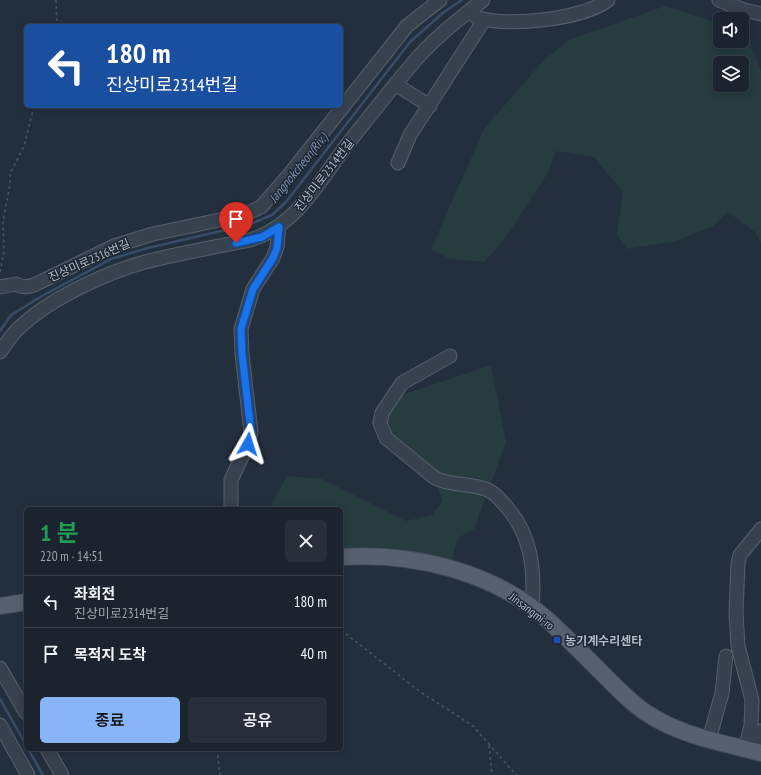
<!DOCTYPE html>
<html lang="ko">
<meta charset="utf-8">
<style>
:root{--surface:#1b232e;--page:#282f3a;--text:#f1f3f6;--muted:#a0a4aa;--line:#39404a;--accent:#8ab4f8}
body{margin:0;font-family:"PT Sans Narrow","Noto Sans KR",sans-serif;background:var(--page);color:var(--text);height:100vh;display:flex;flex-direction:column;font-size:15px;white-space:nowrap}
*{box-sizing:border-box;margin:0}
p{font-size:13px;color:var(--muted)}
.icon{flex:none;width:22px;height:22px;fill:none;stroke:currentColor;stroke-width:2;stroke-linecap:round;stroke-linejoin:round}
.map{position:relative;flex:1;overflow:hidden}
.details{position:absolute;left:24px;top:507px;width:319px;height:244px;display:flex;flex-direction:column;background:var(--surface);border-radius:6px;box-shadow:0 2px 10px #0003,0 0 0 1px var(--line)}
.details>*{flex:none}
.guide{position:absolute;left:24px;top:24px;width:319px;height:84px;border-radius:6px;box-shadow:0 2px 10px #0003,0 0 0 1px var(--line);background:#1a4fa0;color:#fff;overflow:hidden}
.controls{position:absolute;left:713px;top:12px;display:grid;gap:8px}
.controls a{display:grid;place-items:center;width:36px;height:36px;border-radius:6px;background:var(--surface);box-shadow:0 2px 10px #0003,0 0 0 1px var(--line);font-size:20px}
.pin{position:absolute;display:grid;place-items:center;width:34px;height:34px;color:#fff;margin:-41px -17px;border-radius:50% 50% 50% 0;rotate:-45deg;box-shadow:0 0 4px #0007}
.pin .icon{rotate:45deg}
.me{position:absolute;width:44px;margin:-22px;rotate:6deg;stroke-linejoin:round;filter:drop-shadow(0 0 3px #0008)}
.turn{display:flex;align-items:center;gap:14px;height:84px;padding:0 16px;font-size:18px}
.turn .icon{width:52px;height:52px;stroke-width:2.5}
.turn b{display:block;font-size:28px;line-height:34px}
.round{display:grid;place-items:center;flex:none;width:42px;height:42px;border-radius:6px;background:var(--page)}
.summary{display:flex;align-items:center;justify-content:space-between;height:68px;padding:0 16px}
h1{font-size:24px;font-weight:600;line-height:30px;color:#1e9e55}
.button{display:flex;gap:8px;margin-top:auto;padding:8px 16px}
.button a{flex:1;height:46px;border-radius:6px;background:var(--accent);color:#111;font-size:16px;font-weight:600;line-height:46px;text-align:center}
.button a+a{background:var(--page);color:var(--text)}
ul{padding:0;list-style:none}
li{display:flex;align-items:center;gap:12px;height:52px;padding:0 16px;border-top:1px solid var(--line)}
li div{flex:1}
li b{display:block;font-size:15px}
li em{font-style:normal}
.map>svg:first-child{display:block}
.green{fill:#263c3f;fill-rule:evenodd}
.lines{fill:none;stroke-linecap:round;stroke-linejoin:round}
.stream{stroke:#394c67;stroke-width:2.5}
.minor-casing{stroke:#565f6c;stroke-width:15}
.major-casing{stroke:#414a57;stroke-width:18}
.path{stroke:#44595c;stroke-width:1.5;stroke-dasharray:3 3;stroke-linecap:butt}
.minor{stroke:#38414e;stroke-width:13}
.major{stroke:#56606e;stroke-width:16}
.route-casing{stroke:#114b97;stroke-width:10}
.route{stroke:#1a73e8;stroke-width:7}
.transit-dot{fill:#1a4fb4;stroke:#1d2633;stroke-width:1.5}
.labels{text-anchor:middle;dominant-baseline:central;stroke-width:3;stroke-linejoin:round;paint-order:stroke}
.street-label{font-size:12px;fill:#b4bcc9;stroke:#1d2633}
.poi-label{font-size:12px;font-weight:bold;fill:#b4bcc9;stroke:#1d2633;text-anchor:start}
.water-label{font-size:13px;font-style:italic;fill:#7c92b1;stroke:#1d2633}
</style>
<div class="map">
<svg width="761" height="775" viewBox="0 0 761 775">
<rect width="100%" height="100%" fill="#242f3e"/>
<path class="green" d="M665 6 720 24V41H742V31L745 32 761 71V243L755 232 728 212 713 226 676 241 627 249 617 235 623 192 594 157 556 151 548 173 503 241 484 262 450 259 431 249 484 129 545 59 571 39ZM720 63H742V85H720Z
M491 365 506 442 474 529 458 538 451 562 341 551V509H269L287 476 322 479 406 521 432 515 442 501 433 471 386 432 385 417 396 397Z"/>
<g class="lines">
<path class="stream" d="M0 331 11 315 42 296 111 259 148 248 251 224 272 215 286 202 410 42 444 12 462 0
M0 699 26 745
M28 749 43 775"/>
<g class="minor-casing">
<path id="minor" d="M719 0 744 10 761 14
M476 17C505 28 584 19 608 0
M395 84 430 106
M398 163 410 135 484 20
M0 287 16 284C22 288 27 287 34 285L114 246 153 234 243 215 261 207 289 175 407 26 440 0
M0 352C6 344 11 335 19 328 49 299 105 273 145 262 180 253 216 247 250 240 296 226 319 182 346 146 368 118 390 90 413 63 433 39 459 19 483 0
M450 356 402 383 382 413 380 423 386 438 435 478C451 486 471 483 488 490 494 493 500 499 504 504 532 534 535 570 532 608
M231 509V480L248 444 251 432 242 354 241 329 253 289 273 258 277 247 279 227
M0 668 26 713
M0 725 28 775
M709 740 722 693 726 656
M47 749 62 775
M745 749 751 726 752 700 738 646 736 613 738 563 740 555 761 529
M754 751 761 731"/>
</g>
<g class="major-casing">
<path id="major" d="M341 557C414 552 495 572 550 622 569 640 588 659 606 677 618 689 630 702 645 712 680 736 721 742 761 753
M0 606 26 602"/>
</g>
<path class="path" d="M56 0 57 26
M0 272 4 251 3 221 10 184V174L24 146 34 106
M341 630 419 691 473 726 516 775
M489 745 492 775
M217 749 220 775"/>
<use href="#minor" class="minor"/>
<use href="#major" class="major"/>
</g>
<g class="lines">
<g class="route-casing">
<path id="route" d="M236 243 262 237 279 227 277 248 273 258 253 289 241 329 242 354 251 432 248 444"/>
</g>
<use href="#route" class="route"/>
</g>
<rect class="transit-dot" x="553" y="636" width="8" height="8" rx="2"/>
<g class="labels">
<g class="street-label">
<text transform="translate(324 175) rotate(-52)">진상미로2314번길</text>
<text transform="translate(89 260) rotate(-24)">진상미로2316번길</text>
<text transform="translate(532 611) rotate(37)">Jinsangmi-ro</text>
</g>
<g class="poi-label">
<text x="565" y="640">농기계수리센타</text>
</g>
<g class="water-label">
<text transform="translate(298 168) rotate(-51)">Jangnokcheon(Riv.)</text>
</g>
</g>
</svg>
<div class="controls">
<a><svg class="icon" aria-label="sound" viewBox="0 0 24 24"><path d="M4 9h4l5-4v14l-5-4H4zM17 9q2 3 0 6"/></svg></a>
<a><svg class="icon" aria-label="layers" viewBox="0 0 24 24"><path d="M12 4l9 5-9 5-9-5zM3 14l9 5 9-5"/></svg></a>
</div>
<div class="pin" style="left:236px;top:243px;background:#d93025"><svg class="icon" aria-label="arrive" viewBox="0 0 24 24"><path d="M6 21V4h12l-3 4 3 4H6"/></svg></div>
<svg class="me" style="left:248px;top:444px" viewBox="-20 -20 40 40"><path d="M0-17L14 15 0 8-14 15z" fill="#1a73e8" stroke="#fff" stroke-width="4"/></svg>
<div class="guide">
<div class="turn"><svg class="icon" aria-label="left" viewBox="0 0 24 24"><path d="M17 20v-9H6M10 6l-5 5 5 5"/></svg><div><b>180 m</b>진상미로2314번길</div></div>
</div>
<section class="details">
<div class="summary"><div><h1>1 분</h1><p>220 m · 14:51</p></div><a class="round"><svg class="icon" aria-label="close" viewBox="0 0 24 24"><path d="M6 6l12 12M18 6L6 18"/></svg></a></div>
<ul>
<li><svg class="icon" aria-label="left" viewBox="0 0 24 24"><path d="M17 20v-9H6M10 6l-5 5 5 5"/></svg><div><b>좌회전</b><p>진상미로2314번길</p></div><em>180 m</em></li>
<li><svg class="icon" aria-label="arrive" viewBox="0 0 24 24"><path d="M6 21V4h12l-3 4 3 4H6"/></svg><div><b>목적지 도착</b></div><em>40 m</em></li>
</ul>
<div class="button"><a>종료</a><a>공유</a></div>
</section>
</div>
